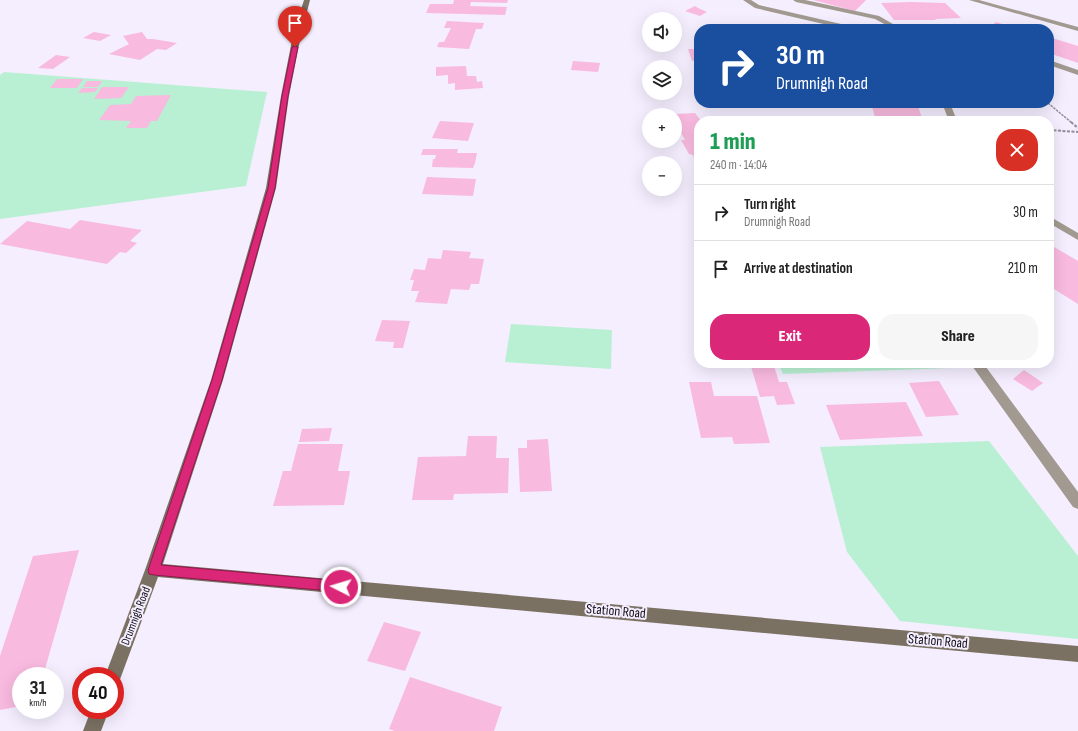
<!DOCTYPE html>
<meta charset="utf-8">
<style>
:root{--surface:#fff;--page:#f6f6f6;--text:#222;--muted:#767676;--line:#e0e0e0;--accent:#db2777}
body{margin:0;font-family:"Sofia Sans Condensed",sans-serif;background:var(--page);color:var(--text);height:100vh;display:flex;flex-direction:column;font-size:15px;white-space:nowrap}
*{box-sizing:border-box;margin:0}
p{font-size:13px;color:var(--muted)}
.icon{flex:none;width:22px;height:22px;fill:none;stroke:currentColor;stroke-width:2;stroke-linecap:round;stroke-linejoin:round}
.map{position:relative;flex:1;overflow:hidden}
.sheet{position:absolute;left:694px;top:116px;width:360px;height:252px;display:flex;flex-direction:column;background:var(--surface);border-radius:16px;box-shadow:0 4px 16px #0002}
.sheet>*{flex:none}
.hud{position:absolute;left:694px;top:24px;width:360px;height:84px;border-radius:16px;box-shadow:0 4px 16px #0002;background:#1a4fa0;color:#fff;overflow:hidden}
.buttons{position:absolute;left:642px;top:12px;display:grid;gap:8px}
.buttons a{display:grid;place-items:center;width:40px;height:40px;border-radius:50%;background:var(--surface);box-shadow:0 4px 16px #0002;font-size:20px}
.speed{position:absolute;left:12px;top:667px;display:flex;gap:8px;font-size:20px;font-weight:700;text-align:center}
.speed>*{display:grid;place-content:center;width:52px;height:52px;border-radius:50%;background:var(--surface);box-shadow:0 4px 16px #0002;line-height:1}
.speed small{font-size:10px;font-weight:400}
.speed .limit{border:6px solid #d22;background:#fff;color:#111}
.pin{position:absolute;display:grid;place-items:center;width:34px;height:34px;color:#fff;margin:-41px -17px;border-radius:50% 50% 50% 0;rotate:-45deg;box-shadow:0 0 4px #0007}
.pin .icon{rotate:45deg}
.me{position:absolute;width:44px;margin:-22px;rotate:275deg;stroke-linejoin:round;filter:drop-shadow(0 0 3px #0008)}
.turn{display:flex;align-items:center;gap:14px;height:84px;padding:0 16px;font-size:18px}
.turn .icon{width:52px;height:52px;stroke-width:2.5}
.turn b{display:block;font-size:28px;line-height:34px}
.round{display:grid;place-items:center;flex:none;width:42px;height:42px;border-radius:16px;background:var(--page)}
.headline{display:flex;align-items:center;justify-content:space-between;height:68px;padding:0 16px}
h1{font-size:24px;font-weight:800;line-height:30px;color:#1e9e55}
.action{display:flex;gap:8px;margin-top:auto;padding:8px 16px}
.action a{flex:1;height:46px;border-radius:16px;background:var(--accent);color:#fff;font-size:16px;font-weight:800;line-height:46px;text-align:center}
.action a+a{background:var(--page);color:var(--text)}
ul{padding:0;list-style:none}
li{display:flex;align-items:center;gap:12px;height:56px;padding:0 16px;border-top:1px solid var(--line)}
li div{flex:1}
li b{display:block;font-size:15px}
li em{font-style:normal}
.map>svg:first-child{display:block}
.green{fill:#b9f0d3}
.building{fill:#f8badf}
.lines{fill:none;stroke-linecap:round;stroke-linejoin:round}
.path-far1{stroke:#928d9a;stroke-width:1.5;stroke-dasharray:2.5 1;stroke-linecap:butt}
.path{stroke:#928d9a;stroke-width:2;stroke-dasharray:3 1.5;stroke-linecap:butt}
.lane{fill:#a29a91;fill-rule:evenodd}
.street{fill:#a29a91;fill-rule:evenodd}
.secondary{fill:#7b7163;fill-rule:evenodd}
.route{fill:#db2777;stroke:#8e194d}
.labels{text-anchor:middle;dominant-baseline:central;stroke-width:4;stroke-linejoin:round;paint-order:stroke}
.street-label{font-size:12px;fill:#100d15;stroke:#f4eefe}
.near-street-label{font-size:14px;fill:#100d15;stroke:#f4eefe}
</style>
<div class="map">
<svg width="1078" height="731" viewBox="0 0 1078 731">
<rect width="100%" height="100%" fill="#f4eefe"/>
<path class="green" d="M4 72 267 92 246 186 0 219V75Z
M511 324 612 330 611 369 505 362Z
M778 363H949L952 368 783 374Z
M989 441 1078 556V639L900 621 847 552 820 447Z"/>
<path class="building" d="M454 0H508L507 3 471 2 470 6 507 7 505 15 426 13 430 4H453Z
M813 0H866L855 11Z
M911 2 945 3 961 18 935 19 936 20H894L881 3Z
M695 6 698 8 707 12 700 16 685 11Z
M447 21 484 23 482 29H476L469 49 437 47 439 42H444L451 28H444Z
M996 22 1018 29H988Z
M94 32 111 35 100 41 83 38Z
M142 32 147 39H153L177 43 166 50 157 49 140 60 109 54 129 44 123 36Z
M1049 37 1078 46V63L1049 53Z
M688 49H699V60L692 61Z
M56 55 70 57 53 69 38 68Z
M573 61 600 63 598 72 571 70Z
M466 66 467 76H476L477 82 482 81 483 88 455 90V83L448 84V75L436 76V67Z
M57 79H83L77 88H50Z
M87 81H102L98 87H83Z
M102 87H129L121 98 94 99Z
M82 88H98L95 92 78 93Z
M171 95 157 121H151L147 128H126L131 121 99 120 110 105 131 104 136 96Z
M871 103H917L923 121H876Z
M695 113 701 121H699V162L694 158 693 155 689 154 681 140H685L680 131 675 128V114Z
M440 121 474 123 468 141 432 138Z
M423 149H458L457 153H477L475 163 473 168 432 167 433 159H435L436 155H421Z
M427 177 476 179 473 196 422 194Z
M80 220 142 230 130 241 137 243 126 253 120 252 107 264 0 244 27 221 70 229Z
M1049 244 1078 261V304L1049 286Z
M443 250 471 252 469 258 484 259 479 284H471L469 290 451 289 447 304 415 302 419 291H411L414 280H410L414 269 425 270 428 258 441 259Z
M382 320 410 321 403 348H393L394 342 375 341Z
M750 363H773L779 382H787L795 404 777 405 774 396 760 397Z
M1024 370 1043 383 1032 391 1013 379Z
M939 381 959 415 926 417 909 383Z
M689 382H711L714 396H757L770 443 734 444 732 437 701 438Z
M906 402 923 436 840 440 826 405Z
M332 428 329 441 299 442 302 429Z
M468 436H497L496 458H509L508 493 454 494 453 500H412L418 457 466 456Z
M548 439 552 491 520 492 518 448H527V440Z
M298 444H343L338 471H350L344 505 273 506 283 471H291Z
M79 550 43 676H21V706L0 710V656L33 556Z
M384 622 421 632 405 671 367 661Z
M410 677 502 707 494 731H395L389 729Z"/>
<g class="lines">
<path class="path-far1" d="M1048 103 1072 123"/>
<path class="path" d="M1071 122 1078 128
M1049 130 1078 132"/>
<path class="lane" d="M743 0H751L759 5 854 27 858 29H845L755 8Z
M793 0H805L879 16 900 28 867 29 871 27 888 26 875 19 796 2Z
M739 116 742 117 744 121H736V117Z
M970 363H983L1078 492V509L1073 507Z"/>
<path class="street" d="M969 0H979L1078 27V31Z
M896 26 904 28 906 29H893L894 27Z
M1049 60 1078 70V75L1049 65Z
M942 103H950L957 121H949Z
M1049 216 1078 233V240L1049 223Z"/>
<path class="secondary" d="M304 0H310L301 35 289 96 276 188 223 380 163 564 1078 646V662L158 577 119 682 115 683V676H105L145 570 211 380 266 188 281 96 293 35Z
M91 710H109L101 731H83Z"/>
</g>
<path class="route" d="M295 46 298 47 288 96 275 188 222 380 161 565 341 581 345 583 347 587 345 590 341 592 154 575 149 574 148 570 212 380 268 188 282 96 292 47Z"/>
<g class="labels">
<g class="street-label">
<text transform="translate(136 616) rotate(-69)">Drumnigh Road</text>
</g>
<g class="near-street-label">
<text transform="translate(616 611) rotate(5)">Station Road</text>
<text transform="translate(938 641) rotate(5)">Station Road</text>
</g>
</g>
</svg>
<div class="buttons">
<a><svg class="icon" aria-label="sound" viewBox="0 0 24 24"><path d="M4 9h4l5-4v14l-5-4H4zM17 9q2 3 0 6"/></svg></a>
<a><svg class="icon" aria-label="layers" viewBox="0 0 24 24"><path d="M12 4l9 5-9 5-9-5zM3 14l9 5 9-5"/></svg></a>
<a>+</a>
<a>−</a>
</div>
<div class="speed"><div>31<small>km/h</small></div><div class="limit">40</div></div>
<div class="pin" style="left:295px;top:47px;background:#d93025"><svg class="icon" aria-label="arrive" viewBox="0 0 24 24"><path d="M6 21V4h12l-3 4 3 4H6"/></svg></div>
<svg class="me" style="left:341px;top:587px" viewBox="-20 -20 40 40"><circle r="17" fill="#db2777" stroke="#fff" stroke-width="3"/><path d="M0-11L8 9 0 5-8 9z" fill="#fff"/></svg>
<div class="hud">
<div class="turn"><svg class="icon" aria-label="right" viewBox="0 0 24 24"><path d="M7 20v-9h11M14 6l5 5-5 5"/></svg><div><b>30 m</b>Drumnigh Road</div></div>
</div>
<section class="sheet">
<div class="headline"><div><h1>1 min</h1><p>240 m · 14:04</p></div><a class="round" style="background:#d93025;color:#fff"><svg class="icon" aria-label="close" viewBox="0 0 24 24"><path d="M6 6l12 12M18 6L6 18"/></svg></a></div>
<ul>
<li><svg class="icon" aria-label="right" viewBox="0 0 24 24"><path d="M7 20v-9h11M14 6l5 5-5 5"/></svg><div><b>Turn right</b><p>Drumnigh Road</p></div><em>30 m</em></li>
<li><svg class="icon" aria-label="arrive" viewBox="0 0 24 24"><path d="M6 21V4h12l-3 4 3 4H6"/></svg><div><b>Arrive at destination</b></div><em>210 m</em></li>
</ul>
<div class="action"><a>Exit</a><a>Share</a></div>
</section>
</div>
